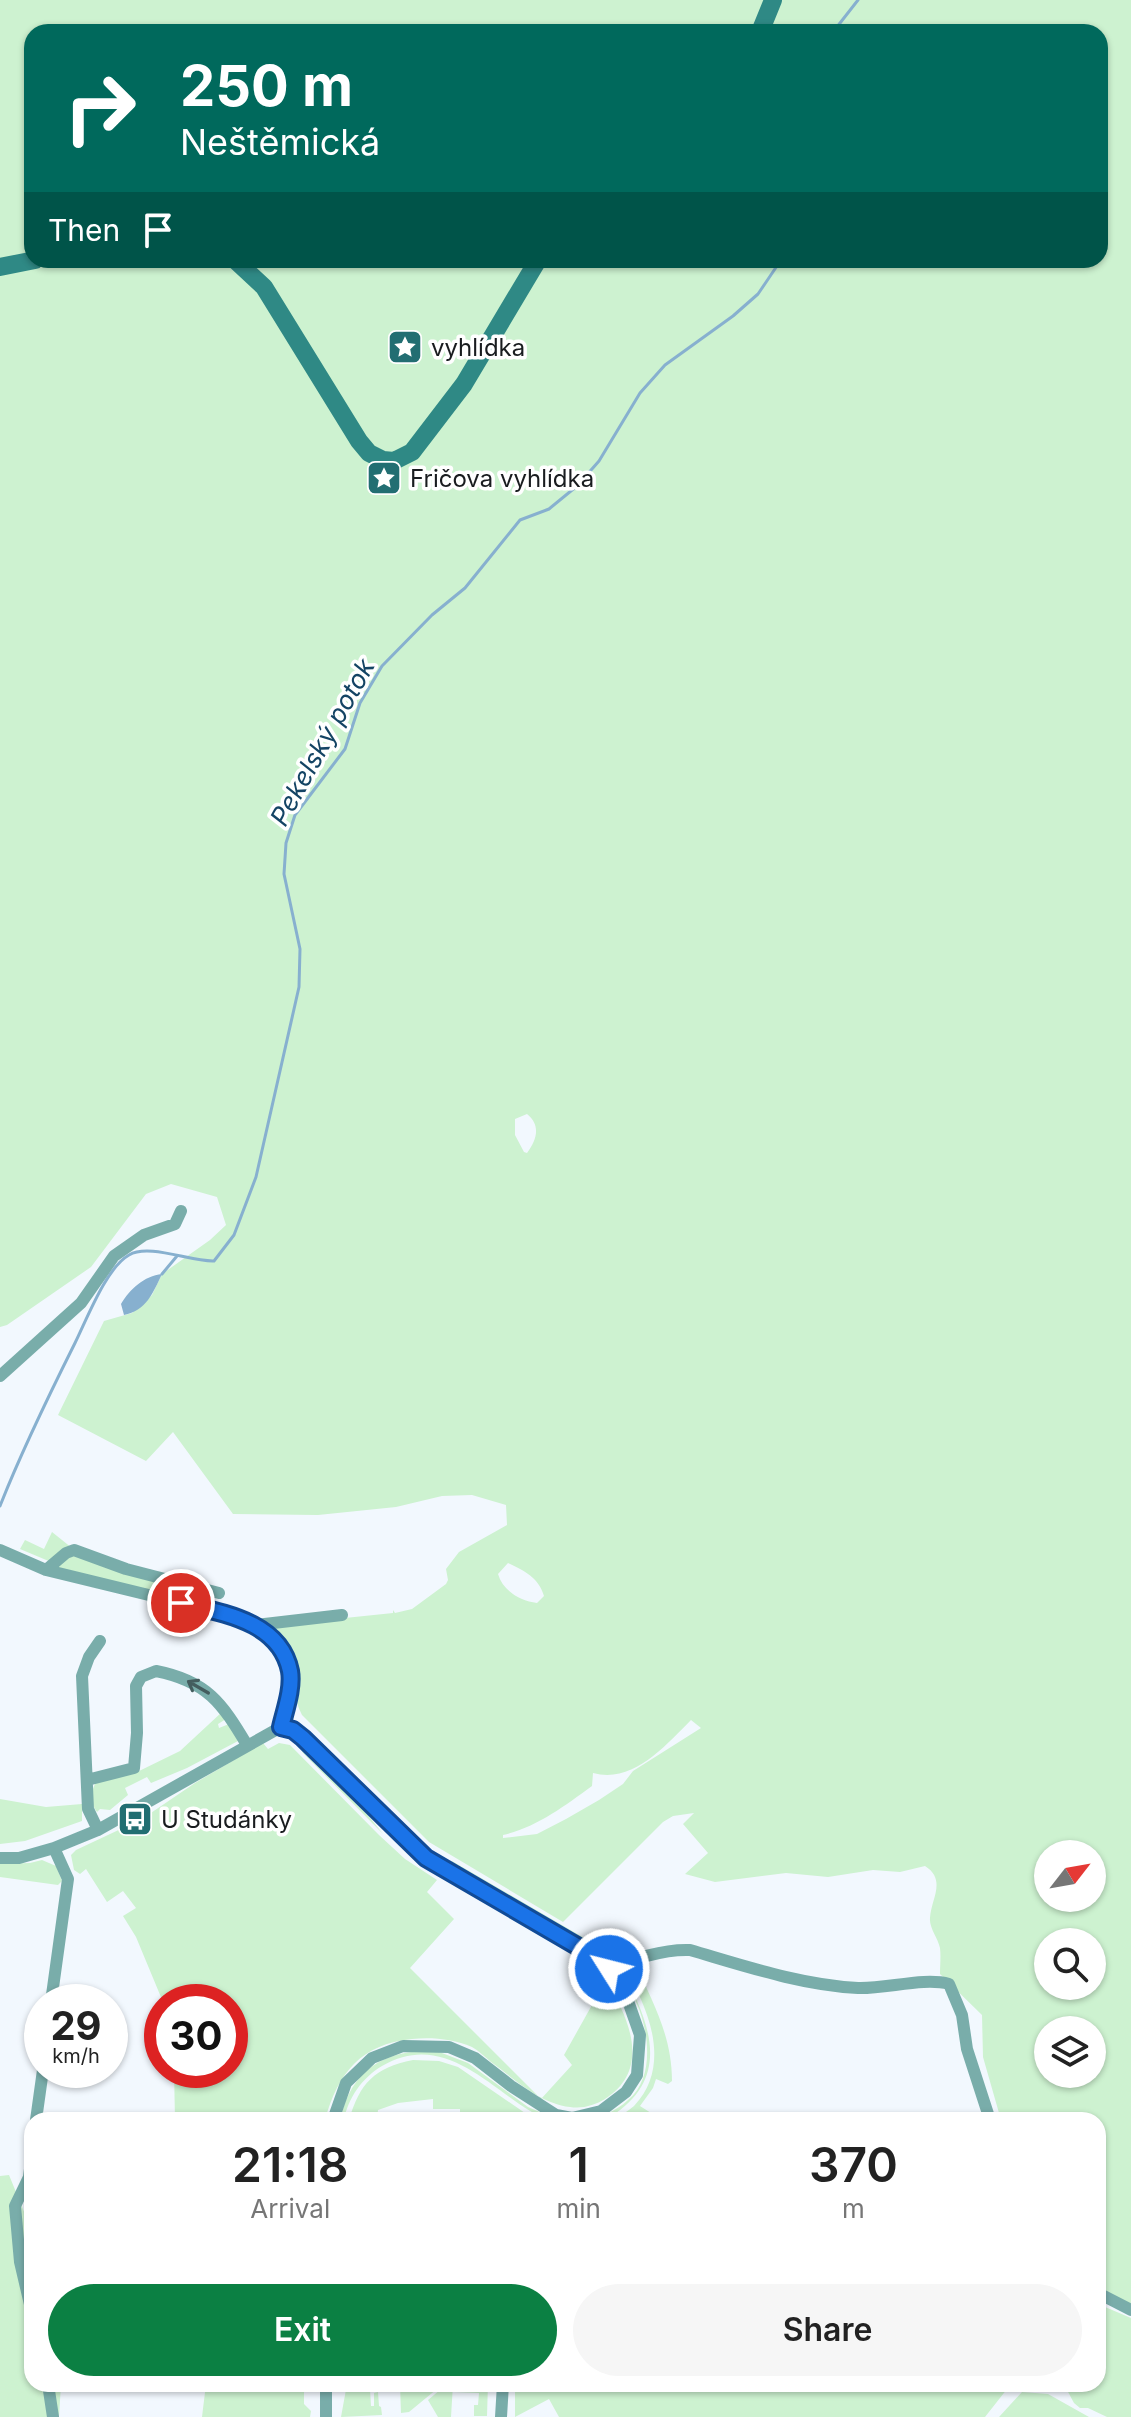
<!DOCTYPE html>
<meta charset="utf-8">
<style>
:root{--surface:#fff;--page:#f6f6f6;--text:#222;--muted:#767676;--accent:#0b8043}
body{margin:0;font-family:Inter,sans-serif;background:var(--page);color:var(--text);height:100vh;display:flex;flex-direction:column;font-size:30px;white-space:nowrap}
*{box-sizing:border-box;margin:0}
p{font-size:26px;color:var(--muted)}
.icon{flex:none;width:44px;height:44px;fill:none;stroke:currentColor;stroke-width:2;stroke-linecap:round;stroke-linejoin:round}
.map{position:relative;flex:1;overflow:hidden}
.panel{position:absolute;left:24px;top:2112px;width:1082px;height:280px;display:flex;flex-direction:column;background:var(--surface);border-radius:24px;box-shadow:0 2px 6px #0004}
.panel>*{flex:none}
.guide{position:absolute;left:24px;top:24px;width:1084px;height:244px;border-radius:24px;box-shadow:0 2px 6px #0004;background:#00695c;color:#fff;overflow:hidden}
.needle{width:52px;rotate:59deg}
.buttons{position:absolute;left:1034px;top:1840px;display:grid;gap:16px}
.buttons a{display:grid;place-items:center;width:72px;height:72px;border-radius:50%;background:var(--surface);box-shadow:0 2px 6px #0004;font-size:40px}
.speed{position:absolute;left:24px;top:1984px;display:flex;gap:16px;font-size:40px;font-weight:700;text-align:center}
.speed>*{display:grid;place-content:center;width:104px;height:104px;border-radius:50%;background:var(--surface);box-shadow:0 2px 6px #0004;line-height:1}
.speed small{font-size:20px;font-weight:400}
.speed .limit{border:12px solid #d22;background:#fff;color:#111}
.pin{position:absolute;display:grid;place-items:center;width:68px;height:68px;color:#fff;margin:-34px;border:4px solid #fff;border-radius:50%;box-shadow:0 2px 8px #0007}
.me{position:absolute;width:88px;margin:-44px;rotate:306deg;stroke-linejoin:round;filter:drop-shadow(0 0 6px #0008)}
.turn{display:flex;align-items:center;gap:28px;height:168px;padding:0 24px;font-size:36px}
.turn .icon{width:104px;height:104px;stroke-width:2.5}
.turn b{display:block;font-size:56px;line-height:68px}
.then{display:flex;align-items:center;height:76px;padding:0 24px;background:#0003;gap:16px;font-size:30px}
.eta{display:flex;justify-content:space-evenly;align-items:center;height:136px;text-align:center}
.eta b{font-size:48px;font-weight:600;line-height:56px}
.primary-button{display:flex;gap:16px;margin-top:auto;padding:16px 24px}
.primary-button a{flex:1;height:92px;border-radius:48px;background:var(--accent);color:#fff;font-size:32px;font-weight:600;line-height:92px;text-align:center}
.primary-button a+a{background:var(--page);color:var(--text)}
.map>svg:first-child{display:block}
.green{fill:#cdf2d0;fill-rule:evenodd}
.water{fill:#87b0cf}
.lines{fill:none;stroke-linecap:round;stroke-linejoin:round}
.stream{stroke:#87b0cf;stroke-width:3}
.street{stroke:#79adaa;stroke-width:12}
.secondary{stroke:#2f8985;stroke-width:18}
.oneway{stroke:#445d5e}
.route-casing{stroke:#114b97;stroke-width:20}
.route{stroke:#1a73e8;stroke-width:14}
.labels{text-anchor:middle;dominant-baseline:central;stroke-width:7;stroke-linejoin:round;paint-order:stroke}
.poi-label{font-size:24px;fill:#191c1f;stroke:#fff;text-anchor:start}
.water-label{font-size:26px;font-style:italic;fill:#144464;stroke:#fff}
</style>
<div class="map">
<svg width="1131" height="2417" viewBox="0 0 1131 2417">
<rect width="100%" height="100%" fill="#f2f8fe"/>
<path class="green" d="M0 0H1131V2306L1098 2290V2120H1001L983 2057 982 2015 940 1974C940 1966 941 1956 940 1948 938 1938 929 1928 930 1918 931 1899 947 1880 925 1866L900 1872 873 1870 828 1877 786 1873 715 1882 685 1874 708 1853 683 1824 694 1813 673 1816 663 1822 563 1922 429 1842 302 1715C292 1695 299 1696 298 1677 296 1656 280 1641 268 1626L393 1613V1610L395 1613 412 1609 446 1584 448 1580 446 1569 459 1552 507 1525 506 1505 472 1495 442 1496 396 1507 318 1515 233 1514 173 1432 146 1461 58 1415 104 1321 132 1313 152 1295 162 1274 210 1240 226 1225 217 1197 171 1184 146 1194 91 1267 7 1325 0 1327ZM32 32H1100V260H32ZM527 1114C541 1125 537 1140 527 1153L524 1152 515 1135V1119ZM508 1563C525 1571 539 1578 544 1596L537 1603C520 1601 503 1591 498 1574ZM691 1720 701 1728 633 1771 623 1784 599 1800 566 1819 537 1834 503 1838V1835C537 1827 563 1807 592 1786L593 1773C633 1784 665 1746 691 1720ZM1048 1854H1092V1898H1048ZM1048 1942H1092V1986H1048ZM1048 2030H1092V2074H1048Z
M52 1532 72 1548 51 1562 20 1549 25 1540 44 1549Z
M74 1553 182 1588 181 1596 150 1589 149 1591 59 1568 58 1564Z
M222 1712 226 1719 218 1724 219 1728 229 1724 238 1741 187 1768 151 1783 147 1777 125 1788 128 1795 110 1810 100 1809 97 1812C90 1803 90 1793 96 1782L135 1773 180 1751Z
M263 1743 268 1749 279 1743 290 1745 379 1835 405 1859 437 1880 427 1892 454 1919 410 1968 541 2099 572 2065 564 2055 606 1980C629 2018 652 2069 605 2099 595 2105 583 2109 570 2107 539 2103 516 2080 491 2062 485 2057 479 2051 472 2047 453 2039 432 2037 412 2039 361 2044 338 2073 325 2120H175L174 2070H230V2002H163L136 1937 123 1916 136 1908 123 1891 107 1902 86 1869 80 1874 74 1870 71 1855 76 1850 142 1819 195 1783Z
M302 1745 363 1809 383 1834 303 1753 300 1748Z
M0 1799 46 1807 82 1804V1821L25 1841 0 1844Z
M42 1860 56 1866 62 1881 58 1885 0 1877V1864L30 1863Z
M452 1861 598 1946 595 1950 450 1865Z
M635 1963C653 2003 672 2036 672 2081L668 2084 656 2079 653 2088 640 2106 662 2120H613C620 2116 628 2111 634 2106 673 2065 648 2007 624 1967Z
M621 1969C650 2022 673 2078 610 2117L607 2114C614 2110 622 2106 628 2100 655 2078 649 2032 637 2004 632 1992 622 1982 621 1969Z
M434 2050 468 2063 528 2107 559 2120C542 2120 528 2110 515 2101 473 2071 434 2036 382 2066 362 2078 348 2098 344 2120H340C352 2068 384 2051 434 2050Z
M413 2060 439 2061 458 2067 525 2113 543 2120H460V2109H433V2099L398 2103 378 2110 377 2120H349C360 2083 374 2068 413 2060Z
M9 2175 25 2214 32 2265V2384H61L59 2417H0V2176Z
M1098 2304 1131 2318V2417H1107L1088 2408H1080L1074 2403 1067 2390 1056 2384H1098Z
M206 2384H304V2404L311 2411 310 2417H202Z
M347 2384H387L388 2388H397V2390L370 2389 371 2406H374V2393L378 2392 379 2406 381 2407 382 2415 341 2417Z
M400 2384H443L409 2412 401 2413Z
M447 2384H453L451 2417H438L428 2400Z
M455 2384H488L487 2416H474V2405H478L479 2393 454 2392Z
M515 2384H1011L985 2417H559L549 2399 515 2417Z
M1022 2392 1048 2394 1089 2417H999Z"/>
<path class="water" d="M162 1274C153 1293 146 1311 124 1315L121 1304C130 1289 144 1276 162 1274Z"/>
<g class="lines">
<path class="stream" d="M833 32 858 0
M162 1274 177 1256
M0 1506C22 1450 48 1397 75 1343 87 1319 106 1268 129 1255 149 1243 191 1262 214 1261L234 1235 256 1177 299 987 300 949 284 874 286 843 295 815 345 749 360 703 382 666 432 615 465 588 520 520 549 509 577 486 599 461 640 393 665 365 733 316 758 294 781 260"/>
<path class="street" d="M0 1376 81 1303 114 1256 144 1235 175 1224 181 1211
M0 1550 46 1570 235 1616C259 1626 288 1646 290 1675 291 1692 285 1710 281 1727
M46 1570 66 1553 74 1550 126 1569 219 1593
M256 1625 342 1615
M281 1727 293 1730 303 1738 426 1858 582 1949 609 1969 628 2001 640 2035 637 2075 626 2092 601 2111 572 2118 556 2115 511 2086 475 2058 449 2047 403 2046 372 2058 346 2083 333 2120
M87 1780 134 1768 137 1733 136 1686 141 1677 156 1671C207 1681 222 1703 247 1745
M98 1830 88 1809 82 1676 89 1657 100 1641
M0 1858H19L54 1848 98 1830 281 1727
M609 1969C635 1959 662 1949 690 1950 745 1966 801 1985 858 1988 886 1989 924 1977 949 1984L962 2015 967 2049 990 2120
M51 2002 68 1879 54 1848
M36 2120 43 2070
M32 2153 29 2177 15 2206 20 2262 32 2313
M1098 2293 1131 2310
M48 2384 53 2417
M326 2417V2384
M501 2417 503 2384"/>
<path class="secondary" d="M760 32 773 0
M235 260 264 287 359 441 369 453 383 460 394 461 412 452 464 384 538 260
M0 267 35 260"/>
</g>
<defs><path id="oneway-shaft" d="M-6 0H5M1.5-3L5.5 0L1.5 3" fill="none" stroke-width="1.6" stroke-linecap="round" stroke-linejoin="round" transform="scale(2)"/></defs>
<use class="oneway" href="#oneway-shaft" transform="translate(198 1687) rotate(-150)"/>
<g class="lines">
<g class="route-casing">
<path id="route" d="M181 1603C222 1613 280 1621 290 1671 293 1688 285 1710 281 1727L293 1730 303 1738 426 1858 582 1949 609 1969"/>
</g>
<use href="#route" class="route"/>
</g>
<defs>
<g id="sight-square" transform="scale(1.8)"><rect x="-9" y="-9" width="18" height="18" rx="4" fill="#226e72" stroke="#fff"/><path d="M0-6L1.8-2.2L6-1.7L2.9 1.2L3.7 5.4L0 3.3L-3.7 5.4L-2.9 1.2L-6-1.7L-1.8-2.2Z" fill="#fff"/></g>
<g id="bus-square" transform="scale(1.8)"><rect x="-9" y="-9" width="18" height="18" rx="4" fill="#226e72" stroke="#fff"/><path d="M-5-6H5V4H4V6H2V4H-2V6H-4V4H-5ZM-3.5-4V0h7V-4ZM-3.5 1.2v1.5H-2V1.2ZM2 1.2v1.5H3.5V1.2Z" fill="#fff"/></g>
</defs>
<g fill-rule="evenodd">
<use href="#sight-square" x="405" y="347"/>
<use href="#sight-square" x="384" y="478"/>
<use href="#bus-square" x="135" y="1819"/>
</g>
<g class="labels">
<g class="poi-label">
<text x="431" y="347">vyhlídka</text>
<text x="410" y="478">Fričova vyhlídka</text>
<text x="161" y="1819">U Studánky</text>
</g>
<g class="water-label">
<text transform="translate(322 742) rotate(-61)">Pekelský potok</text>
</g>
</g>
</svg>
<div class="buttons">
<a><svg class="needle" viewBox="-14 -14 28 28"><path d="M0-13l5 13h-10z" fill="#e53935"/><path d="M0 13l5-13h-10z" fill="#767676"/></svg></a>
<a><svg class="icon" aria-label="search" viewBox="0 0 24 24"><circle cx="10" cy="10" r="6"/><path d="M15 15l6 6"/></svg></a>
<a><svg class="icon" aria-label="layers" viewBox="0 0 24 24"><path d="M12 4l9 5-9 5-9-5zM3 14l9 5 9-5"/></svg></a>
</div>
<div class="speed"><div>29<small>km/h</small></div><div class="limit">30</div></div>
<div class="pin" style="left:181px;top:1603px;background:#d93025"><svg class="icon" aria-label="arrive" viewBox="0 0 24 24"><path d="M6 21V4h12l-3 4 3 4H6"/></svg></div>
<svg class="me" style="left:609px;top:1969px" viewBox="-20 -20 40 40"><circle r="17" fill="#1a73e8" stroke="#fff" stroke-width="3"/><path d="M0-11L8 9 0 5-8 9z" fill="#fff"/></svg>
<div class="guide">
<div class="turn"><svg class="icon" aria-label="right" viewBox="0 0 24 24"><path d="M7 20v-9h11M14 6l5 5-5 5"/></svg><div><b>250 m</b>Neštěmická</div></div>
<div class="then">Then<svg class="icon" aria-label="arrive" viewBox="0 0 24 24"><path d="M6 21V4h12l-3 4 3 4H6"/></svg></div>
</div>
<section class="panel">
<div class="eta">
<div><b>21:18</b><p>Arrival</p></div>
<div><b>1</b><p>min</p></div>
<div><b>370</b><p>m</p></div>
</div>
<div class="primary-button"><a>Exit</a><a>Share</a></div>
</section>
</div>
